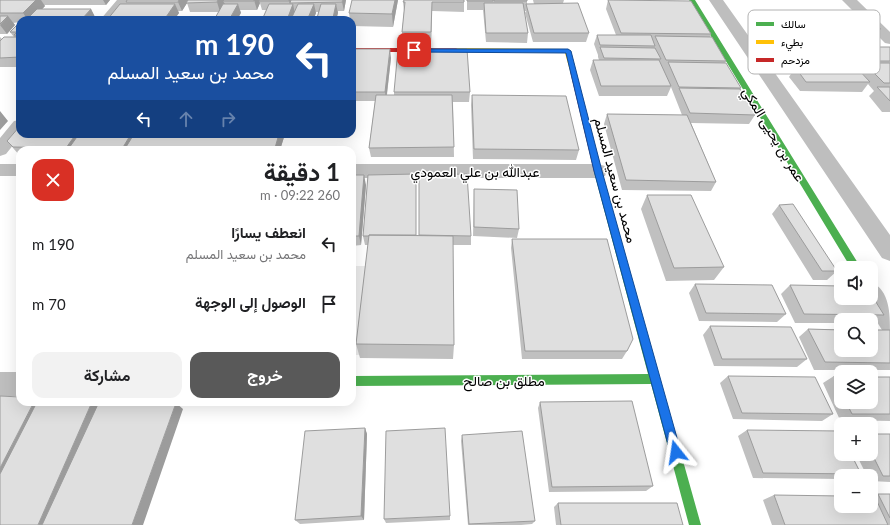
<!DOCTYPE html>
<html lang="ar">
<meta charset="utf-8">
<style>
:root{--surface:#fff;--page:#f2f2f2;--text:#202124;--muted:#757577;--accent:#595959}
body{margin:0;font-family:Lato,Vazirmatn,sans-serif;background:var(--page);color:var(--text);direction:rtl;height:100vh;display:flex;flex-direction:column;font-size:15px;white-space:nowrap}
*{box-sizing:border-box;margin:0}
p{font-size:13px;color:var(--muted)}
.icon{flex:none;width:22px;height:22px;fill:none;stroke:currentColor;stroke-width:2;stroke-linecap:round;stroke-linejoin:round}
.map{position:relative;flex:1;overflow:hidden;direction:ltr}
.panel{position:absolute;left:16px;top:146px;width:340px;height:260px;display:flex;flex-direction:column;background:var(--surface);border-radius:12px;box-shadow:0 4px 16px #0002;direction:rtl}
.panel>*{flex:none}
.hud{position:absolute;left:16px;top:16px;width:340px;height:122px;border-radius:12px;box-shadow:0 4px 16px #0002;direction:rtl;background:#1a4fa0;color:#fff;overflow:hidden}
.buttons{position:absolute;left:834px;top:261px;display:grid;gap:8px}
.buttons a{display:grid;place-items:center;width:44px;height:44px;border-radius:8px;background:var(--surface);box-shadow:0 4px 16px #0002;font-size:20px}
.pin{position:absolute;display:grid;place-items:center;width:34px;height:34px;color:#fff;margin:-17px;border-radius:8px;box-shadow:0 2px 6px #0006}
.me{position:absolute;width:44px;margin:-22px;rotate:345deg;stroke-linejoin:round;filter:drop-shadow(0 0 3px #0008)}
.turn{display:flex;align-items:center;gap:14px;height:84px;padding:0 16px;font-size:18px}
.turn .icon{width:52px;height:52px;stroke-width:2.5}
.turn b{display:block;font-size:28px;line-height:34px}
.lanes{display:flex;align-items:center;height:38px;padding:0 16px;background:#0003;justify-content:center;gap:20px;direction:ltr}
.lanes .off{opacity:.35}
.round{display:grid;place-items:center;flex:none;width:42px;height:42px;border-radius:12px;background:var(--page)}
.head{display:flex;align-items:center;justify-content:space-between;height:68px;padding:0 16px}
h1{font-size:24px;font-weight:700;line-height:30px}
.action{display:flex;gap:8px;margin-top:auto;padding:8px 16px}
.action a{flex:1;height:46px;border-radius:12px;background:var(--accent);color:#fff;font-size:16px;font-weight:700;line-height:46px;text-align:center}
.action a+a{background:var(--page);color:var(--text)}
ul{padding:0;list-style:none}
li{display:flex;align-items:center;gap:12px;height:60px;padding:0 16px}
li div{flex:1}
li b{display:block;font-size:15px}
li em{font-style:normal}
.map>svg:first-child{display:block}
.green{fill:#ebebeb}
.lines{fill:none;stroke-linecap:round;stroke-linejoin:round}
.street{fill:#bebebe;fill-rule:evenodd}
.fast{fill:#4caf50;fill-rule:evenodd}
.slow{fill:#ffc107;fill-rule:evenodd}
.jam{fill:#c62828;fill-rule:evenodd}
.wall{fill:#c0c0c0}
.shaded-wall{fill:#9c9c9c}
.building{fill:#dfdfdf;stroke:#9c9c9c}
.route{fill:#1a73e8;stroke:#114b97}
.labels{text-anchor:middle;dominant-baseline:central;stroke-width:3;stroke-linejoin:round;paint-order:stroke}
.street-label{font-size:14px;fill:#000;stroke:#fff}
.key{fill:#fff;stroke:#b2b2b2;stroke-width:1}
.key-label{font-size:11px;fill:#000}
</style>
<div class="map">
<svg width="890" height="525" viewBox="0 0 890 525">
<rect width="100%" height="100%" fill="#fff"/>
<path class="green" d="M352 266H370L359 355H352Z"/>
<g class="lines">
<path class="street" d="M117 0H131L114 20H100Z
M709 0H723L890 235V261L882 258Z
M842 0H857L890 32V44L885 43Z
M20 120V134H22L6 154 0 156V138L14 121Z
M0 164H20V176H0Z
M352 164H598L605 166 607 171 605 176 598 178H352Z
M871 282C890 290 890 314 890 333L882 330 862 298H871Z
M0 372H20V396H0Z"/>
<path class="fast" d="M689 0H695L861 268H851Z
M598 169 602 172 701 525H689L651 384 352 386V376L648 374 594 172Z"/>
<path class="slow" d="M456 48 568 49 571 51 576 71 573 73 570 71 565 53 454 51 453 50Z"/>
<path class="jam" d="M352 48H456L459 50 456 52H352Z
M573 69 576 71 602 172 598 175 594 172 570 71Z"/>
</g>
<path class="wall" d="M0 0H110L106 5H44L45 6 42 9H91L96 19 95 20H20V22L13 23 15 25 7 34H0Z
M127 0H346L344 11H338V13L336 20H317V18L319 12H315L316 13 313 20H262L267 10H262L260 3 257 10H240L241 13 219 12H190L187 3 182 11H178L179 13 174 20H107L127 4 126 2Z
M398 0 393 27 352 26V20H350L349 13Z
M464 0V12L432 11 431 42H402V32L404 11 403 2Z
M467 0H527V4H534L533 0H564L563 3 589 33 586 42H533L525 13 526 11H524L528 33 527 43 486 42 483 10H467Z
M608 0 711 34 710 37 726 61 725 63 741 88 740 89 755 115 749 124 691 123 716 182 711 191 622 190 604 124 607 114 682 115 671 87 667 96H599L590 70 593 60H599L598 57V55L594 44 597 35H616L606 9Z
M756 15 822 22 825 17 881 29 874 39H832L840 48 838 51 845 53 849 47H890V112H882L869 96 874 91 868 84 862 92 800 91 789 77 791 74H787L778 60 779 57H775L766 45 767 43H763L751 24Z
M20 25V67H0V37L2 39 14 37 10 32Z
M352 49 391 58 387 95H394V92H470L469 102H453L454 157H371L369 148 375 101H352Z
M472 95 579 150 576 160 473 159 471 105Z
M285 134 280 150H20V156L7 141Z
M352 175 366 185 361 245 352 246Z
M416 184V235L471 236V245H453L454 345 453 359 360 358 356 344 368 245H365L363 236Z
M474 189 519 229 517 238 473 236Z
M647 195 724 267 714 280 666 281 641 209Z
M779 205 837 271 827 280H813L772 214Z
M512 239 627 351 622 359H522L511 248Z
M695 284 786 314 777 322 699 321 689 293Z
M790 285 884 315 873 323H871V320H841V323H795L781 294Z
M710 326 807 359 797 367 714 366 703 335Z
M808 329 890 330V370H814L799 337Z
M728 376 833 414 822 421 733 419 720 383Z
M834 376H841V402H871L890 377V421L840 420 823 383Z
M540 402 653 486 646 491 549 492 538 408Z
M365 428 367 434 364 520 300 524 295 520Z
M747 430 861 474 856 476H841V479L753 478 738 436Z
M871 434H890V482L871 481V476H867L856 454H871Z
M462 435 535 521 532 524 521 525H468L461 441Z
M878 494H890V525H772L763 500 774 495 871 506V496Z
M558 503 683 525H556L554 507Z
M450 516V520L386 523 384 519Z"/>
<path class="shaded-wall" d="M34 0H41L45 6 32 20H28L23 13Z
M103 0H110L106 5Z
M179 0H189L182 11 178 2Z
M218 0H227L223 1 225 4 220 12 217 2Z
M254 0H261L259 1 260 3 257 10Z
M289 0H295L290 3 291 8 293 4 295 14 292 17V20H287L291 8 289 1Z
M343 0H346L344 11 342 2Z
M395 0H398L393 27 392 14Z
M432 2V11L431 42V32Z
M175 4 179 13 174 20H164Z
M238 4 241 13 237 20H229Z
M314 4 316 13 313 20H309L308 18Z
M336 4 338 13 336 20H333V18Z
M91 9 96 19 95 20H81Z
M8 16 15 25 7 34 0 25Z
M390 49 391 58 386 101 385 92Z
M0 111 8 121 0 130Z
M76 134H90L69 148 70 150H68L66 148Z
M131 134H143L126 147 127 150H122V149Z
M279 134H285L280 150H275V148Z
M364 175 366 185 361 245 359 236Z
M34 402H46L0 502V468Z
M92 402H101L53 525H38Z
M176 403 183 409 143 525H132Z
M365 428 367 434 364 520 361 516Z"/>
<path class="building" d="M0 0H36L23 13H0Z
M127 0H179L178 2H126Z
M188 0H218L217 2 186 3Z
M224 0H254V1H223Z
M259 0H289V1H259Z
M291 0H343L342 2 290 3Z
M352 0H395L392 14 349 13Z
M404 0H464V2H432L431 32H402L405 2H403Z
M467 0H493V1H467Z
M494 0H527V1H494Z
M608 0 691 1 711 34 621 33Z
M484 3H523L528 33H486Z
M578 3 589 33H534L526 4Z
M120 4H175L164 20H107Z
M223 4H238L229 20H214Z
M269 4H293L287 20H262Z
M298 4H314L308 18 292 17Z
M321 4H336L333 18H317Z
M37 9H91L81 20H26Z
M0 16H8L0 24Z
M825 17H868L881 29H837Z
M17 25H20V35H14L17 32H10Z
M597 35H651L655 46 600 45Z
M655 36 712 37 726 61 666 60Z
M4 37H20V57L0 58V41Z
M600 47 655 48 661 59 604 58Z
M849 47H890V61H861Z
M352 49H390L385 92H352Z
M398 49H467L470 92H394Z
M593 60H659L671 86H601Z
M668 62 726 63 741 88 679 87Z
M864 63H890V83H884Z
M795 67 857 68 870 82H806Z
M877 87H890V101Z
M679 88 740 89 755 115 690 113Z
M376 95H452L454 147 369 148Z
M472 95 566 96 579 150 474 149Z
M607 114 687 115 716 182 626 180Z
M20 126V134H76L66 148 13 147 7 141Z
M79 134H131L122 149 69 148Z
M134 134H279L275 148 126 147Z
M416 174V235H369V236H363L368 175Z
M467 174 471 236 419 235V175Z
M352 175H364L359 236H352Z
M474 189 517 190 519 229 474 227Z
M647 195H691L724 267 674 268Z
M793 204 837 271H822L779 205Z
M369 235 453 236 454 345 356 344Z
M512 239H607L633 339 627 351H525Z
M695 284 772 285 786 314 706 313Z
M790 285 841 286V298H871V294L884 315 804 314Z
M710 326 791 327 807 359H722Z
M808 329 841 330V350H871V330H890V363L825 362Z
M728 376 815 377 833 414 742 413Z
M834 376H841V391Z
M871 377H890V414H852L846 402H871Z
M0 396 20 397V402H34L0 468Z
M632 401 653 486 552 487 540 402Z
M37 402H92L38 525H0V474Z
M99 402 176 403 132 525H42Z
M365 428 361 516 295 520 305 431Z
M445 428 450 516 384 519 386 431Z
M747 430 841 431V454H851L861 474 763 473Z
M522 431 535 521 469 524 462 435Z
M871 434H890V476H883L871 452Z
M878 494H890V518Z
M774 495 841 496V506H871V497H875L888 525H785Z
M558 503H677L683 525H561Z"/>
<path class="route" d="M412 49H568L571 51 602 171 681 452 680 456 676 458 671 456 670 452 594 171 566 53 414 52 411 50Z"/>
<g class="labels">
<g class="street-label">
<text transform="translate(774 134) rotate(59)">عمر بن يحيى المكي</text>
<text x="475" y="171">عبدالله بن علي العمودي</text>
<text transform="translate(616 180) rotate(75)">محمد بن سعيد المسلم</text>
<text x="504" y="380">مطلق بن صالح</text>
</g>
</g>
<rect x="748" y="10" width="132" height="64" rx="6" class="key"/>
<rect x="756" y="22" width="18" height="4" fill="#4caf50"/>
<rect x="756" y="40" width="18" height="4" fill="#ffc107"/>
<rect x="756" y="58" width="18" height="4" fill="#c62828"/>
<g class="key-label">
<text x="781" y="28">سالك</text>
<text x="781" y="46">بطيء</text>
<text x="781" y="64">مزدحم</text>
</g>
</svg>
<div class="buttons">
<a><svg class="icon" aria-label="sound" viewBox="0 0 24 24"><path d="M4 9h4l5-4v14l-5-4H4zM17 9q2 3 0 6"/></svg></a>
<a><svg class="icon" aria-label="search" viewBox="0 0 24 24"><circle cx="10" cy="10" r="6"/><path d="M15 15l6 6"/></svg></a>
<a><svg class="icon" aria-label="layers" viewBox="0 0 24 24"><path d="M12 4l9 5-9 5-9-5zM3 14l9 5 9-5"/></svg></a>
<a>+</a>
<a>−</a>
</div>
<div class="pin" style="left:414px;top:50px;background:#d93025"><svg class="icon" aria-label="arrive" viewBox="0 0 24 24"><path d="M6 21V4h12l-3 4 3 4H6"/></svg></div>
<svg class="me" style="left:676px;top:452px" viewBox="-20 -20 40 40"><path d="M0-17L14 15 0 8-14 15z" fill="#1a73e8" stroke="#fff" stroke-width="4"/></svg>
<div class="hud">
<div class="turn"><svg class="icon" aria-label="left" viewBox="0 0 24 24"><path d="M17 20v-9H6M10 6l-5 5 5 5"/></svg><div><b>190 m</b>محمد بن سعيد المسلم</div></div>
<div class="lanes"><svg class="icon" aria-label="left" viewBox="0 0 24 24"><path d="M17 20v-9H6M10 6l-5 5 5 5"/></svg><svg class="icon off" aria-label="ahead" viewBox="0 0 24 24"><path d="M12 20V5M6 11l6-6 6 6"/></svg><svg class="icon off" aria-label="right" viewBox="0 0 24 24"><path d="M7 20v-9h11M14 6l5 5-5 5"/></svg></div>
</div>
<section class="panel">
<div class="head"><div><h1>1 دقيقة</h1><p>260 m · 09:22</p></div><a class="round" style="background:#d93025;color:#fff"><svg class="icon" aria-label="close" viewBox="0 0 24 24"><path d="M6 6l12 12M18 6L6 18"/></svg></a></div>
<ul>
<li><svg class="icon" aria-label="left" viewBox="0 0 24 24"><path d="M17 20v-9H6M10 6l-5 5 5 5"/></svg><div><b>انعطف يسارًا</b><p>محمد بن سعيد المسلم</p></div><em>190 m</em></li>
<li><svg class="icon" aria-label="arrive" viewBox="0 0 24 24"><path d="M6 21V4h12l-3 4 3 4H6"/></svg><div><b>الوصول إلى الوجهة</b></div><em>70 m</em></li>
</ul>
<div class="action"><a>خروج</a><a>مشاركة</a></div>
</section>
</div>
